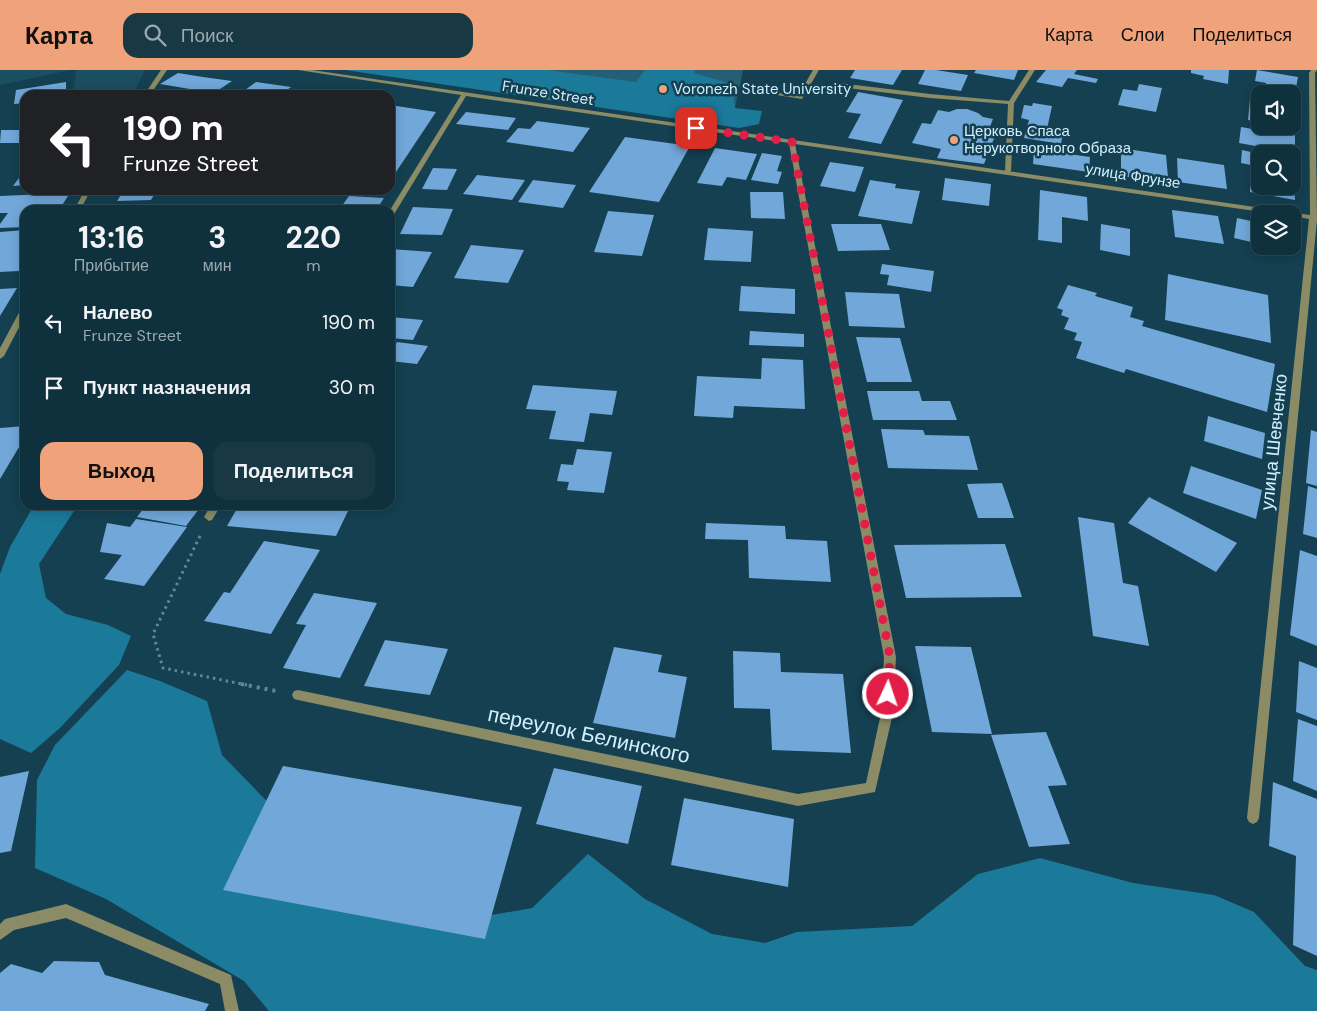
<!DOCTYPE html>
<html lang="ru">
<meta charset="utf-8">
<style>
:root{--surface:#0f303d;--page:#183844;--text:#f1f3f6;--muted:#9ba9b0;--line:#2f4b57;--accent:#f0a27a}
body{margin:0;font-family:"DM Sans",sans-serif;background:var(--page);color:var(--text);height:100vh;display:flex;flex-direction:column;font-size:19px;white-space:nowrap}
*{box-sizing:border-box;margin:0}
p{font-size:16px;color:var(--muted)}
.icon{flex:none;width:28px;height:28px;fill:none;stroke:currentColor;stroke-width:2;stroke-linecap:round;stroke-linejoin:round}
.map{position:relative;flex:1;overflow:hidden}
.drawer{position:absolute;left:20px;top:135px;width:375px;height:305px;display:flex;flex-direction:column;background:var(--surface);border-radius:15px;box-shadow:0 2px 12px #0003,0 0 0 1px var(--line)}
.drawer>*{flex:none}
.top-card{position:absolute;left:20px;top:20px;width:375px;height:105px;border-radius:15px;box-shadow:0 2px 12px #0003,0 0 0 1px var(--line);background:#202124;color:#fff;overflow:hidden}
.fabs{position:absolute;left:1251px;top:15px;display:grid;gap:10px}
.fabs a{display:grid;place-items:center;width:50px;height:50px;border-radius:10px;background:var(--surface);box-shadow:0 2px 12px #0003,0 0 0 1px var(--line);font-size:25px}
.pin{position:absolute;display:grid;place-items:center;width:42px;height:42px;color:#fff;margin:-21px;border-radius:10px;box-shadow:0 2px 8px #0006}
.me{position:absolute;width:55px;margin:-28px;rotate:3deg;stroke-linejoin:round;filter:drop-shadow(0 0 4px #0008)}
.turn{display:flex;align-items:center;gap:18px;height:105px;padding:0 20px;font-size:22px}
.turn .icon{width:65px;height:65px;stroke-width:2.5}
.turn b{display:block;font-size:35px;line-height:42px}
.eta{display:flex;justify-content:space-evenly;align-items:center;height:85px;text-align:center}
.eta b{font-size:30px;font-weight:700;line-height:35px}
.cta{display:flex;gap:10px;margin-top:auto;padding:10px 20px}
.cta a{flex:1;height:58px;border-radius:15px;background:var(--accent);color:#111;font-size:20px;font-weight:700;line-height:58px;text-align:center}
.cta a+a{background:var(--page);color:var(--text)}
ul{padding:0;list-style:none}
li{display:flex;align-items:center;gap:15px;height:65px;padding:0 20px}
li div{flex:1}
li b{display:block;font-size:19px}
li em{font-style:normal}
header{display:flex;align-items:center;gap:30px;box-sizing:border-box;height:70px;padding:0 25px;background:var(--accent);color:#111}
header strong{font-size:24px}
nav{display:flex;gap:28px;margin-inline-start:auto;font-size:18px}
.search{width:350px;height:45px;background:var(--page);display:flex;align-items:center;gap:12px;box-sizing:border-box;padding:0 18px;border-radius:15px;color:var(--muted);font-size:19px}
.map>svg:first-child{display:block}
.built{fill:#1c4e61}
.green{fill:#255f76}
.forest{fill:#1b799a}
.building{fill:#71a7d9}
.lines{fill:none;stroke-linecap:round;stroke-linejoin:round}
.path-far1{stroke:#628898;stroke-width:3;stroke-dasharray:2.5 4;stroke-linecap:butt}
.path{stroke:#628898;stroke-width:4;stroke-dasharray:3 5;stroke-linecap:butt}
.service{fill:#8b8b65;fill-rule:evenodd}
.minor{fill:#8b8b65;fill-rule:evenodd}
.route{stroke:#e11d48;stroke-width:9;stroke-dasharray:0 16.2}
.poi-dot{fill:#f0a27a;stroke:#144051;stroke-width:2}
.labels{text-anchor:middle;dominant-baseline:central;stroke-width:5;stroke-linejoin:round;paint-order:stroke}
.far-poi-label{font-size:15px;fill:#d1f0fe;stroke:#144051;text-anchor:start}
.far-street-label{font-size:15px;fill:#d1f0fe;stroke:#144051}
.street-label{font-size:18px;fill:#d1f0fe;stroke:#144051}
.near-street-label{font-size:21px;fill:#d1f0fe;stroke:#144051}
</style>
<header>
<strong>Карта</strong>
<div class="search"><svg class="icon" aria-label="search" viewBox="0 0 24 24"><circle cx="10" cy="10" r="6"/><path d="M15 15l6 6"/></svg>Поиск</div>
<nav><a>Карта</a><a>Слои</a><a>Поделиться</a></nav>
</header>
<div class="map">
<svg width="1317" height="941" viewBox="0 0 1317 941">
<rect width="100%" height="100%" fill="#144051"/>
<path class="built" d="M0 0H71L0 15Z
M76 0H145L134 22 73 25Z"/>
<path class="green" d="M439 0H743L735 38Z"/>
<path class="forest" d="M345 0H547L636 12 645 0H695L694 3 732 14 735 38 762 41 759 54 739 58Z
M34 435H78L39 494 46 528 66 544 108 555 131 566 119 595 60 658 31 683 0 669V504L10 477Z
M127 600 160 611 207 631 222 685 285 750 480 847 532 838 588 784 645 829 712 864 765 873 797 862 912 856 978 804 1040 788 1133 813 1214 825 1254 842 1305 896 1317 900V941H269L244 911 106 829 35 798 37 710 55 675Z"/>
<path class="building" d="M855 0H902L893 15 850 8Z
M925 0H936L968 5 961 21 918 14Z
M976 0H1018L1014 10 974 3Z
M1046 0H1077L1074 4 1098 9 1096 13 1068 8 1062 17 1036 12Z
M1191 0H1229L1228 14 1203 9 1204 6 1191 3Z
M1257 0 1298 7 1295 23 1266 18V13L1255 11Z
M178 3 203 7 232 11 214 23 160 14Z
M66 12V20L25 25V33L14 34 16 20Z
M256 12 291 17 280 25H255L259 22 245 20Z
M1139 14 1162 18 1156 42 1118 35 1123 19 1137 21Z
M294 19 322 23 285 25Z
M858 22 903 30 881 74 848 68 861 44 846 42Z
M1250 29 1260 31V52L1248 50Z
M1033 33 1052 36 1047 59 1063 62 1061 74 1024 68 1029 50 1021 48 1024 35 1032 36Z
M390 35 436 42 390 111Z
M1292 37H1296L1294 61 1292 58 1288 57 1292 56Z
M957 39H967L978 43 983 47 993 49 987 64 995 66 984 94 937 88 941 79 912 73 922 53 931 54 938 40 949 42Z
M466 42 516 48 508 60 456 54Z
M537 51 590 58 573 82 506 72 518 58 530 59Z
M1241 57 1269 62 1270 59 1295 63V83L1239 73Z
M1 60H25V73H0Z
M625 67 690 76 659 132 589 122Z
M715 78 757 84 746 110 727 107 722 116 697 113Z
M1121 78 1166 85 1168 107 1159 105 1160 112 1121 106Z
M1034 79 1090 87 1089 102 1033 94Z
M1242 80 1260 84V97L1241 93Z
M762 83 782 86 777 101 782 102 778 114 751 110Z
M1177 88 1224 95 1227 119 1178 112Z
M830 92 864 97 855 122 820 116Z
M433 98 457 99 447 120 422 119Z
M25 100V115L13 116Z
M1255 101 1260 102V116H1292L1294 109 1295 130 1250 122V109L1255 110Z
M477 105 525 110 512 130 463 124Z
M945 108 991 114 989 136 942 130Z
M533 110 576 115 563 138 518 132Z
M870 110 896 114 895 118 920 121 912 154 858 146Z
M124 120H157L151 130 117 131Z
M1040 120 1087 127 1088 151 1062 147V173L1038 170Z
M750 122H783L785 149 751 148Z
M70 123 59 140H25V157L0 158V154L8 143H0V126Z
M349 126 384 128 376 140H339Z
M413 137 453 139 442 165 400 164Z
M1172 140 1218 146 1224 174 1175 167Z
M608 141 654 145 642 186 594 182Z
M1237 148 1260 153V174L1234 168Z
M831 154H881L890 180 838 181Z
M1101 154 1130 159V186L1100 180Z
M708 158 753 161 751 192 704 190Z
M25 160V193L19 201 0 202V162Z
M471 175 524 180 508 213 454 208Z
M1272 176H1292L1291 181 1272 177Z
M390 179 432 182 413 217 390 215Z
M882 194 934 201 931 222 887 215 889 205 880 204Z
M1168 204 1268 225 1271 273 1165 250Z
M1068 215 1097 223 1095 226 1133 237 1130 247 1144 251 1142 256 1275 294 1267 342 1126 299 1124 303 1076 288 1082 272 1074 270 1077 263 1064 259 1069 248 1061 245 1063 240 1057 238Z
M741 216 795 219V244L739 241Z
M17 218 0 246V219Z
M845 222 899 224 905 258 849 256Z
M390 247 423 250 413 270 390 268Z
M750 261 804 264V277L749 275Z
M856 267 900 268 912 312H867Z
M397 272 428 276 417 294 390 291V285Z
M762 288 803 290 805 339 734 336 733 348 694 346 697 306 761 309Z
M533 315 617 321 612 345 590 343 584 372 549 369 556 341 526 339Z
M867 321H919L922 331H950L957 350H873Z
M1208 346 1265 363 1262 389 1204 371Z
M25 356V367L0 409V358Z
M881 359 923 360 925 365 969 366 978 400 888 398Z
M1311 360 1317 362V416L1306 413Z
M577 379 612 382 604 423 567 420 569 412 557 411 561 394 573 395Z
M1191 396 1262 420 1256 449 1183 423Z
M1002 413 1014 448H978L967 414Z
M1308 416 1317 419V468L1303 464Z
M1149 427 1237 473 1216 502 1128 453Z
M125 435H202L186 456 137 447 143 439Z
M239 435H302V437L348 441 336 466 227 456Z
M1078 447 1114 453 1123 513 1138 516 1149 576 1093 566Z
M136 449 187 457 144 516 104 509 122 485 100 482 107 453 130 457Z
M706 453 785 456 786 469 827 471 831 512 749 508 748 470 705 469Z
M264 471 320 480 271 564 204 551 224 522 230 523Z
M1005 474 1022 527 906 528 894 475Z
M1300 480 1317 486V576L1290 565Z
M314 523 377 533 340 608 283 598 306 555 296 554Z
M385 570 448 579 430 625 364 616Z
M915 576 971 577 992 664 932 662Z
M614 577 662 585 658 602 687 607 675 668 593 653Z
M733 581 780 583 781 602 843 604 851 683 772 680 770 639 734 638Z
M1299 591 1317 598V650L1296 642Z
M1298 649 1317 656V721L1293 711Z
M1046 662 1067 715 1048 716 1070 774 1029 777 991 665Z
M283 696 522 737 485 869 223 820Z
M554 698 642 716 628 774 536 754Z
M29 701 11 781 0 783V707Z
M1273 712 1317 729V886L1293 875 1296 786 1269 776Z
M684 728 794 749 788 817 671 795Z
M54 891 99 892 105 905 209 934 205 941H0V903L11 894 42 903Z"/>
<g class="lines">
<path class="path-far1" d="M200 466 153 564 163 598 247 615"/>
<path class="path" d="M241 614 276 621"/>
<path class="service" d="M813 0H819L802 29 770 24 773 22 798 26Z
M1029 0H1035L1014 33 1011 101 1008 103 1005 101 1008 34 930 28 839 17 836 15 839 13 930 24 1009 31Z
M66 834 231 905 239 941H225L220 914 66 848 14 860 0 870V854L5 849Z"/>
<path class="minor" d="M161 0H167L150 25H144Z
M298 0H312L1310 145 1309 3 1311 0H1317L1315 3 1317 150 1259 748 1257 752 1253 754 1249 752 1247 748 1309 149 1292 146V144H1275L795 74 896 587 893 643 875 722 798 736 298 630 294 629 292 625 294 621 298 620 798 724 866 713 881 643 884 587 789 73 466 26 393 146 390 148V140L461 25Z
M85 120H91L80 140H74Z
M22 237H25V246L4 286 0 289V278Z
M211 435H221L212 450 209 451 204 447Z"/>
</g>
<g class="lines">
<path class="route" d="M696 58 792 72 890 587 888 624"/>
</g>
<g class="poi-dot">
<circle cx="663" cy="19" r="5"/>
<circle cx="954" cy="70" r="5"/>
</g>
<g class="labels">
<g class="far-poi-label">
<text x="673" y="19">Voronezh State University</text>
<text x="964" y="61">Церковь Спаса<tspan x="964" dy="17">Нерукотворного Образа</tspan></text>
</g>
<g class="far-street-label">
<text transform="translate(548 23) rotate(9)">Frunze Street</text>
<text transform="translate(1133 106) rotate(9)">улица Фрунзе</text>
</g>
<g class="street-label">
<text transform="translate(1274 372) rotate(-84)">улица Шевченко</text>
</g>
<g class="near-street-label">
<text transform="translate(589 665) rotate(12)">переулок Белинского</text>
</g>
</g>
</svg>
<div class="fabs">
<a><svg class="icon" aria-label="sound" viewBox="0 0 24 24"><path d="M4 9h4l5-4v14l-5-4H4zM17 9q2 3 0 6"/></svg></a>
<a><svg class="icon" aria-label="search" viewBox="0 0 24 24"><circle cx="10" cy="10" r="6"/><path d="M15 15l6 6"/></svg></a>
<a><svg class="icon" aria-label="layers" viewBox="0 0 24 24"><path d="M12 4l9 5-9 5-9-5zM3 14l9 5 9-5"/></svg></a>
</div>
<div class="pin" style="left:696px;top:58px;background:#d93025"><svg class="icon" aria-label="arrive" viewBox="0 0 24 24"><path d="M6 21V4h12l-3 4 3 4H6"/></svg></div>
<svg class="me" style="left:888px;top:624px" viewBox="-20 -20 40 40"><circle r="17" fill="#e11d48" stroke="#fff" stroke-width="3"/><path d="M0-11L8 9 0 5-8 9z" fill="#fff"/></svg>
<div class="top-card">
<div class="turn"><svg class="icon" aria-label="left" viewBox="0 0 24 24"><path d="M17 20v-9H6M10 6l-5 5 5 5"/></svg><div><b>190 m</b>Frunze Street</div></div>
</div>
<section class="drawer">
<div class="eta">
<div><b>13:16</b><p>Прибытие</p></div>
<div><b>3</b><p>мин</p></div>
<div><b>220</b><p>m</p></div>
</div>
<ul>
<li><svg class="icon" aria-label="left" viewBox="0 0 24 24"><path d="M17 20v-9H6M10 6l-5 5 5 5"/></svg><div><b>Налево</b><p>Frunze Street</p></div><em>190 m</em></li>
<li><svg class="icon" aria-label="arrive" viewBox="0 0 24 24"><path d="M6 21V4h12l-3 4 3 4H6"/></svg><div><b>Пункт назначения</b></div><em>30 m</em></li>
</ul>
<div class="cta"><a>Выход</a><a>Поделиться</a></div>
</section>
</div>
